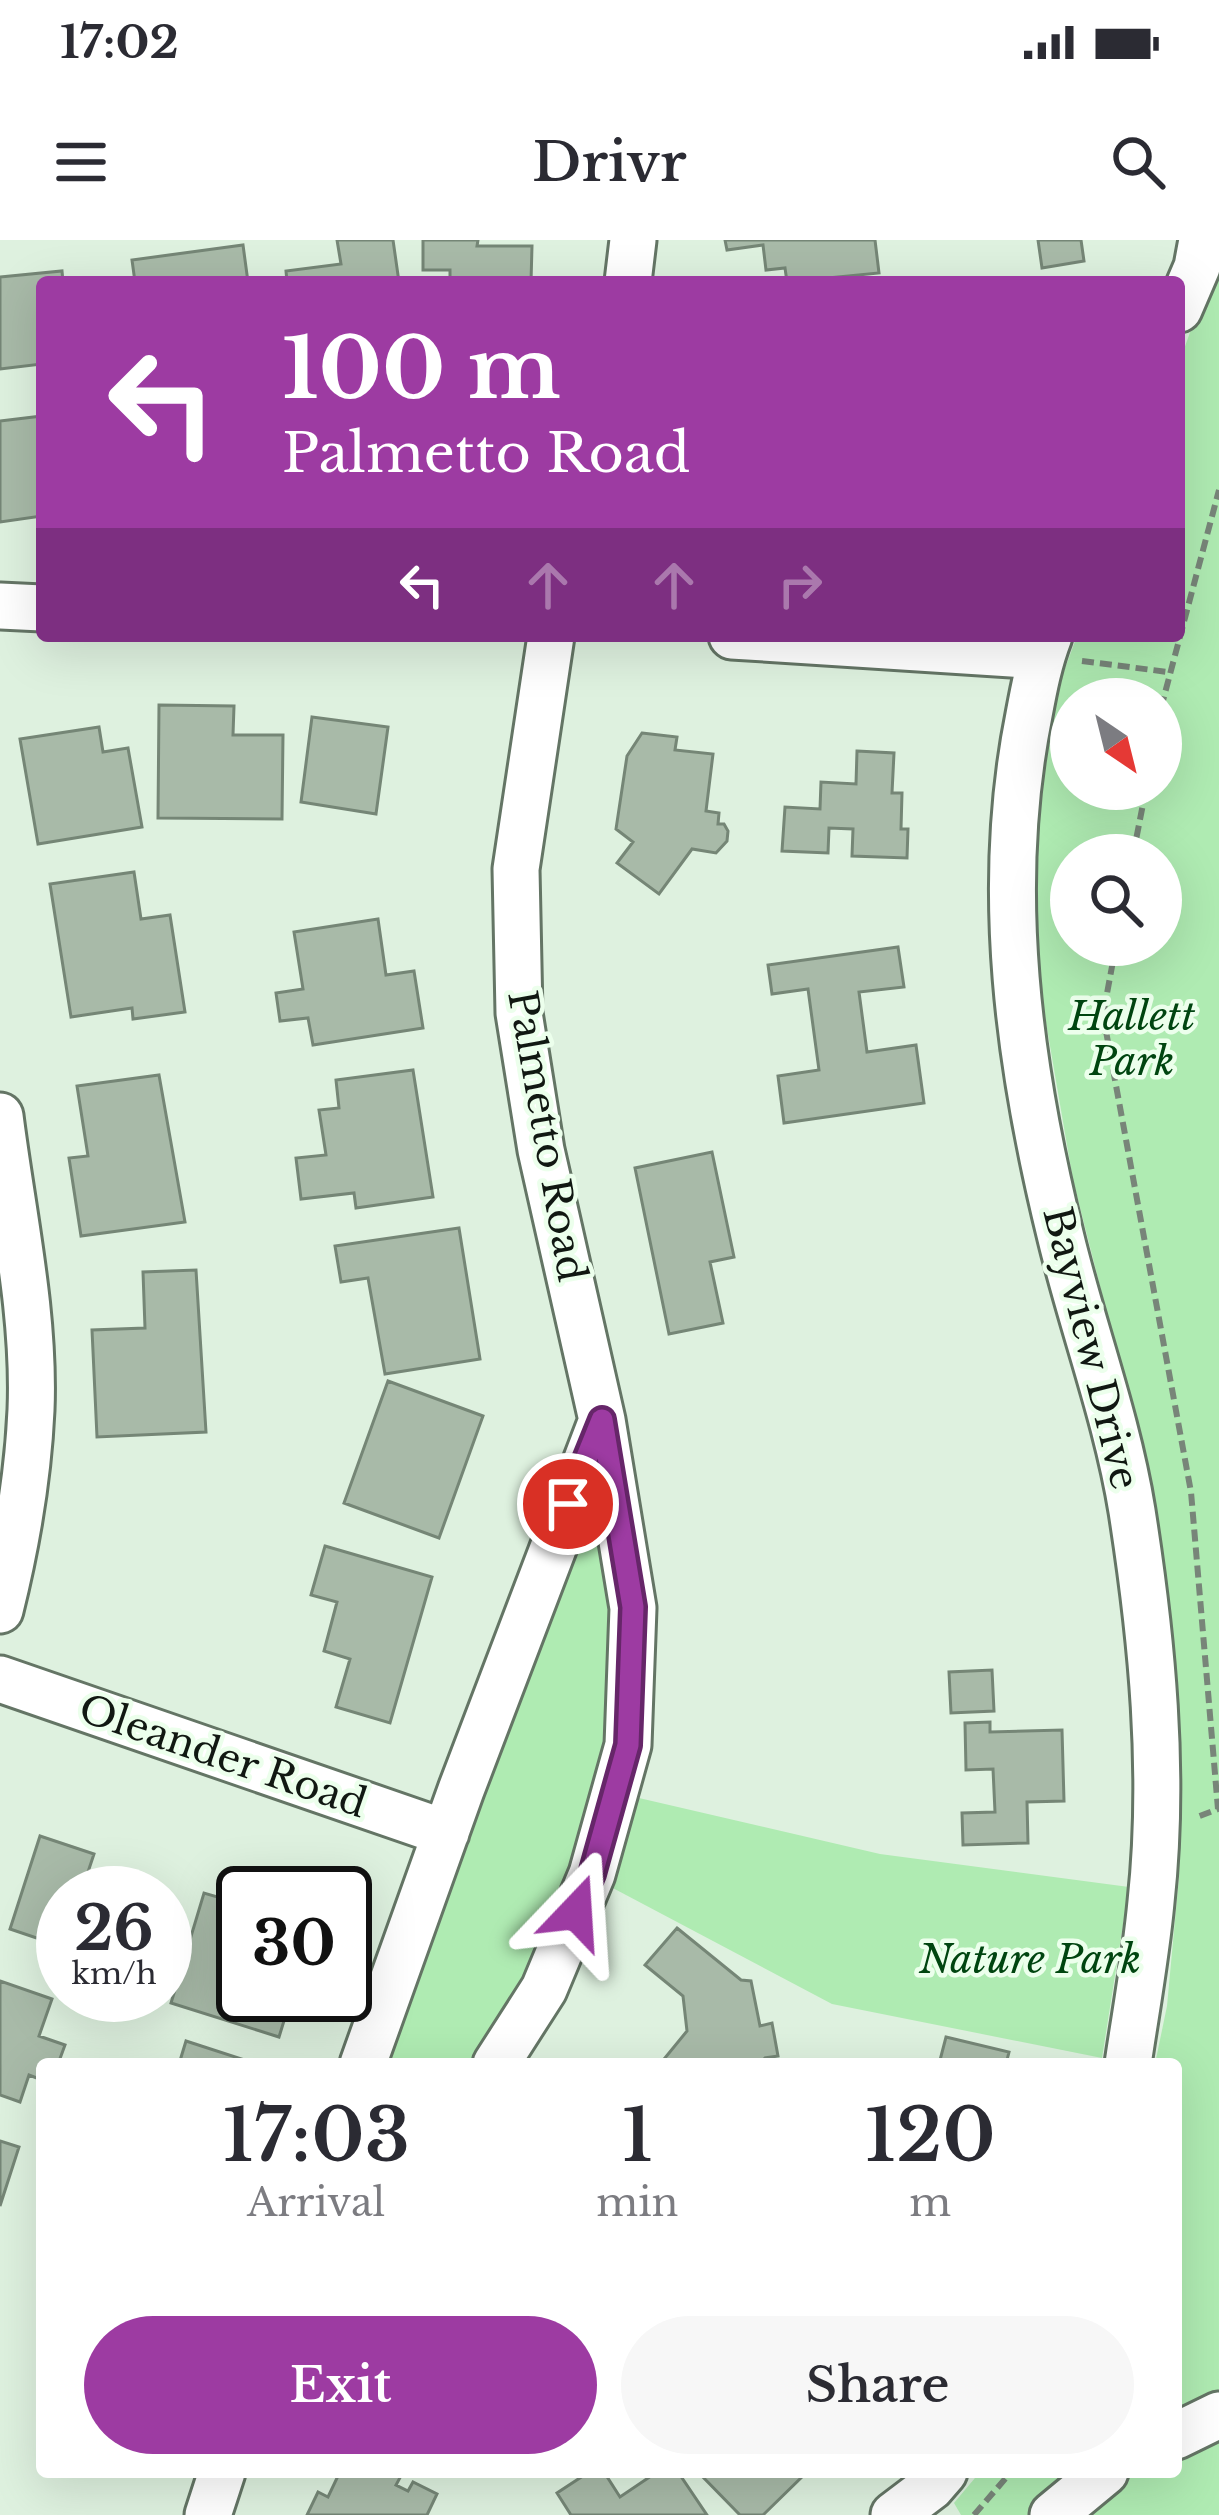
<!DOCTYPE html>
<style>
:root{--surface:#fff;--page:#f7f7f7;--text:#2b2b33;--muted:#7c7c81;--accent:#9d3ba2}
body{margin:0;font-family:"Libre Baskerville",serif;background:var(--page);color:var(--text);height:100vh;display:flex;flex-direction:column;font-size:45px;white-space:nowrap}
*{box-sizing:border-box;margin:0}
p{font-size:39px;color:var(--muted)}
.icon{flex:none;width:66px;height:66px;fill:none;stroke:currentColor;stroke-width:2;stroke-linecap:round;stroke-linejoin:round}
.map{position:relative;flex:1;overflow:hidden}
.panel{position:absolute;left:36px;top:1818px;width:1146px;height:420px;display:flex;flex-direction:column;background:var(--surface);border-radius:12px;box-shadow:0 12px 48px #0002}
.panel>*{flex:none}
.hud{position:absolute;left:36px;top:36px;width:1149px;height:366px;border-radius:12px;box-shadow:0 12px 48px #0002;background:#9d3ba2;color:#fff;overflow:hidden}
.needle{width:78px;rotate:145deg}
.tools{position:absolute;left:1050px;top:438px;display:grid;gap:24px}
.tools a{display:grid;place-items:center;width:132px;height:132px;border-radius:50%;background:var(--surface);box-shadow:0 12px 48px #0002;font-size:60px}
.speed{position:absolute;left:36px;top:1626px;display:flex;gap:24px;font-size:60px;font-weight:700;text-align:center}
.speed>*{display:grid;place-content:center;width:156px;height:156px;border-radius:50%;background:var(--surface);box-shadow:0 12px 48px #0002;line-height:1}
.speed small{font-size:30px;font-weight:400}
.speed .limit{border:6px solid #111;border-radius:18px;background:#fff;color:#111}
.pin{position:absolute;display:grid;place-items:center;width:102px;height:102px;color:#fff;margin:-51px;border:6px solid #fff;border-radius:50%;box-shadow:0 3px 12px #0007}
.me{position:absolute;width:132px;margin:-66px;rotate:20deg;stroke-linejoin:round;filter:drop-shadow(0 0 9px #0008)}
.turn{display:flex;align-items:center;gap:42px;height:252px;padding:0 48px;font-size:54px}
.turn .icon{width:156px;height:156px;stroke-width:2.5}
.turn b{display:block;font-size:84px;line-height:102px}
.lanes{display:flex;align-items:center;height:114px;padding:0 48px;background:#0003;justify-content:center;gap:60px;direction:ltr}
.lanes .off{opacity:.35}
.eta{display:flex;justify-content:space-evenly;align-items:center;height:204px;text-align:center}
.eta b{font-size:72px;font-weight:600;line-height:84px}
.primary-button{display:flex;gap:24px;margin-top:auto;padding:24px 48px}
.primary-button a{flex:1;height:138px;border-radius:72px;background:var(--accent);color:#fff;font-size:48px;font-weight:600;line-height:138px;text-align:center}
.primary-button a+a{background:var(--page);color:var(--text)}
.status{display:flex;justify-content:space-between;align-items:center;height:84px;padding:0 60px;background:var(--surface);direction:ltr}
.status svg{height:33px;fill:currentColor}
header{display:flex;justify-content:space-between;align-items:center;height:156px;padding:0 48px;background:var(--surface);font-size:54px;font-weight:600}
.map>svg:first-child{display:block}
.green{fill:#afebb2;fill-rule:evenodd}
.building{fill:#a8baa8;stroke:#758676;stroke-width:3}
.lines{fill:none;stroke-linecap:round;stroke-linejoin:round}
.minor-casing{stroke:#647565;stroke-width:51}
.path{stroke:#788579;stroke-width:6;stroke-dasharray:12 6;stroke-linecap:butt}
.minor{stroke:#fff;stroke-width:45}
.route-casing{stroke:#662669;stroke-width:30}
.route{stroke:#9d3ba2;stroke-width:21}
.labels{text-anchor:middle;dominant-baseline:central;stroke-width:9;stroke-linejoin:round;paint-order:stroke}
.park-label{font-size:39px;font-style:italic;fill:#004510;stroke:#ecffec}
.street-label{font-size:39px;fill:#111812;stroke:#ecffec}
</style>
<div class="status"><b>17:02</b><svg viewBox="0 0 49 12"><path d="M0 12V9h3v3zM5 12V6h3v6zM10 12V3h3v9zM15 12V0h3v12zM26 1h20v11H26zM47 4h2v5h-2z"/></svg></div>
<header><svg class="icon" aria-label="menu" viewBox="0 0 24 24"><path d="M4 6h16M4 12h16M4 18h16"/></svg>Drivr<svg class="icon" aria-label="search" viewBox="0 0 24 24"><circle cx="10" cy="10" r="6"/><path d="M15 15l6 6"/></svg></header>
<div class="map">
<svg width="1219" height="2275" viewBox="0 0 1219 2275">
<rect width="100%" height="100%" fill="#def1df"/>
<path class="green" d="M1219 12V2275H961L954 2263 980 2232H1176V1824H1155L1167 1766 1179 1637 1178 1502 1169 1365 1149 1239 1073 940 1031 695 1041 493 1077 396H1179V123ZM1071 459H1161V549H1071ZM1071 615H1161V705H1071Z
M597 1288 613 1318 612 1478 570 1664 481 1824H388L576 1298Z
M639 1558 880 1614 1129 1647 1102 1818 832 1764 609 1646Z"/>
<path class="building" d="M337 0H393L399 42H287L286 31 341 24Z
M423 0H478L477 6H532L531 42H450V30H423Z
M725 0H875L879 33 787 42 785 28 766 30 763 5 727 10Z
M1038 0H1081L1084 21 1042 28Z
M243 5 248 42H135L132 20Z
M62 31 63 42H42V124L0 129V37Z
M42 176V276L0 282V181Z
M159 465 234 466 233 495H283L282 579 158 578Z
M312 477 388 487 376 574 301 562Z
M99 487 103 512 128 508 142 587 38 604 20 499Z
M642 493 677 497 675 510 713 514 706 571 719 573 718 584H724L728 591 727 601 716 613 692 609 659 654 617 623 633 602 616 589 627 516Z
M857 511 894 513 892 553H902L901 589H908L907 618 852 616 853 589 829 588 828 613 782 611 785 567 820 569 821 542 856 544Z
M134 632 141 679 170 675 185 772 133 779 132 768 71 777 50 644Z
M378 679 386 735 414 731 423 788 313 805 308 778 280 781 276 753 303 749 294 692Z
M898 707 904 747 859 752 867 812 916 805 924 863 784 883 778 836 819 830 808 749 772 754 768 725Z
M413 830 433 957 356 968 354 953 301 959 296 918 326 915 319 870 339 868 336 840Z
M159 835 185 982 81 996 69 918 88 916 77 846Z
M712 912 734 1017 710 1022 723 1083 669 1094 635 928Z
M459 988 480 1119 385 1134 368 1038 341 1042 335 1006Z
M196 1030 206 1192 97 1197 92 1090 145 1088 143 1032Z
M388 1141 483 1176 439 1298 344 1263Z
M325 1306 432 1337 390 1483 336 1467 350 1419 324 1411 337 1362 311 1355Z
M992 1430 994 1471 951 1473 949 1432Z
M990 1482V1492L1062 1490 1064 1561 1027 1562 1028 1603 963 1605 962 1573 995 1572 993 1529 966 1530 965 1483Z
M40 1596 94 1614 81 1653H63V1707L10 1689Z
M240 1633 307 1653H243V1755H292L279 1797 171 1763 204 1653 231 1661Z
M677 1688 741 1740 751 1741 760 1786 772 1783 778 1816 765 1818 760 1824H660L687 1791 683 1756 645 1725Z
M0 1741 52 1759 39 1796 65 1805 58 1824H42V1840L29 1835 20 1862 0 1855Z
M946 1797 1009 1812 1006 1824H939Z
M186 1801 251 1822V1824H179Z
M0 1901 19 1907 0 1966Z
M330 2232H403L396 2245 408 2251 413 2242 437 2254 427 2275H307L318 2252 328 2257 338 2236Z
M589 2232H604L620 2257 657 2232H678L707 2275H571L557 2253Z
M698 2232H807L763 2275H740Z"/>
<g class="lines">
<g class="minor-casing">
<path id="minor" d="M628 42 633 0
M1179 69 1197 27 1202 0
M0 366 42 368
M732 396 1041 416
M1049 396C1039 422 1034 448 1029 475 994 649 1019 828 1061 998 1083 1089 1117 1178 1132 1271 1152 1399 1165 1533 1151 1662 1146 1716 1136 1770 1128 1824
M0 876C12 972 35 1073 31 1170 28 1236 16 1306 0 1370
M0 1439 446 1593
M363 1824 461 1550 602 1180 541 910 519 773 516 629 551 396
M496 1824 544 1749 592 1634 628 1505 633 1368 602 1180
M1176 2196 1219 2175
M208 2275 222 2232
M894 2275 931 2247 944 2232
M1053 2275 1105 2232"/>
</g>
<path class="path" d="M1082 421 1168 432
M1161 468 1219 250
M1133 615 1146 549
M1116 705 1103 775 1191 1252 1218 1569 1197 1577
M974 2275 1011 2232"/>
<use href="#minor" class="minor"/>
</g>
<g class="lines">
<g class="route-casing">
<path id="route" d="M568 1264 602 1180 633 1367 628 1505 592 1634 576 1672"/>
</g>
<use href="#route" class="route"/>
</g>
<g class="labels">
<g class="park-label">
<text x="1132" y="776">Hallett<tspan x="1132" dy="45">Park</tspan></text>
<text x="1030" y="1719">Nature Park</text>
</g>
<g class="street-label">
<text transform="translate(547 896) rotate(80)">Palmetto Road</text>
<text transform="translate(1091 1108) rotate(76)">Bayview Drive</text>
<text transform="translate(223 1516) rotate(19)">Oleander Road</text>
</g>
</g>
</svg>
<div class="tools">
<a><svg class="needle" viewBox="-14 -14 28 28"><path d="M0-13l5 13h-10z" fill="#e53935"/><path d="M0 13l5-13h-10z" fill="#7c7c81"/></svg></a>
<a><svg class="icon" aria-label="search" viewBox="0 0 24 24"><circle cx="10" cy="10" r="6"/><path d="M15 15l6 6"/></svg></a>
</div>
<div class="speed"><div>26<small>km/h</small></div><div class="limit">30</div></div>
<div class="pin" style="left:568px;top:1264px;background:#d93025"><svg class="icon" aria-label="arrive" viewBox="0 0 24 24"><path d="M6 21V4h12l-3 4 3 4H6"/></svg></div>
<svg class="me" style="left:576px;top:1672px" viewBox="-20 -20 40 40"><path d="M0-17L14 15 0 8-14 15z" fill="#9d3ba2" stroke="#fff" stroke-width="4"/></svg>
<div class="hud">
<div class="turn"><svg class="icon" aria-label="left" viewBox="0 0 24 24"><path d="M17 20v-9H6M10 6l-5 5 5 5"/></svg><div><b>100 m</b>Palmetto Road</div></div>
<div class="lanes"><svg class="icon" aria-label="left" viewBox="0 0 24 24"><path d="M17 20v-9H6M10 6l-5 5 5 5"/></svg><svg class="icon off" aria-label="ahead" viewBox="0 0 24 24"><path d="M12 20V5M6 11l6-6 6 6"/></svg><svg class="icon off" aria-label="ahead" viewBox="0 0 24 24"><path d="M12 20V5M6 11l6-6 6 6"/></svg><svg class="icon off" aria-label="right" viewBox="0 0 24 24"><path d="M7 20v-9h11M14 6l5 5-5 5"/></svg></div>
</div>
<section class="panel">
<div class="eta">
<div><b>17:03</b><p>Arrival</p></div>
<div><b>1</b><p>min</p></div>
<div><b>120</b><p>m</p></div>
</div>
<div class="primary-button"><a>Exit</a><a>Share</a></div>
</section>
</div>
